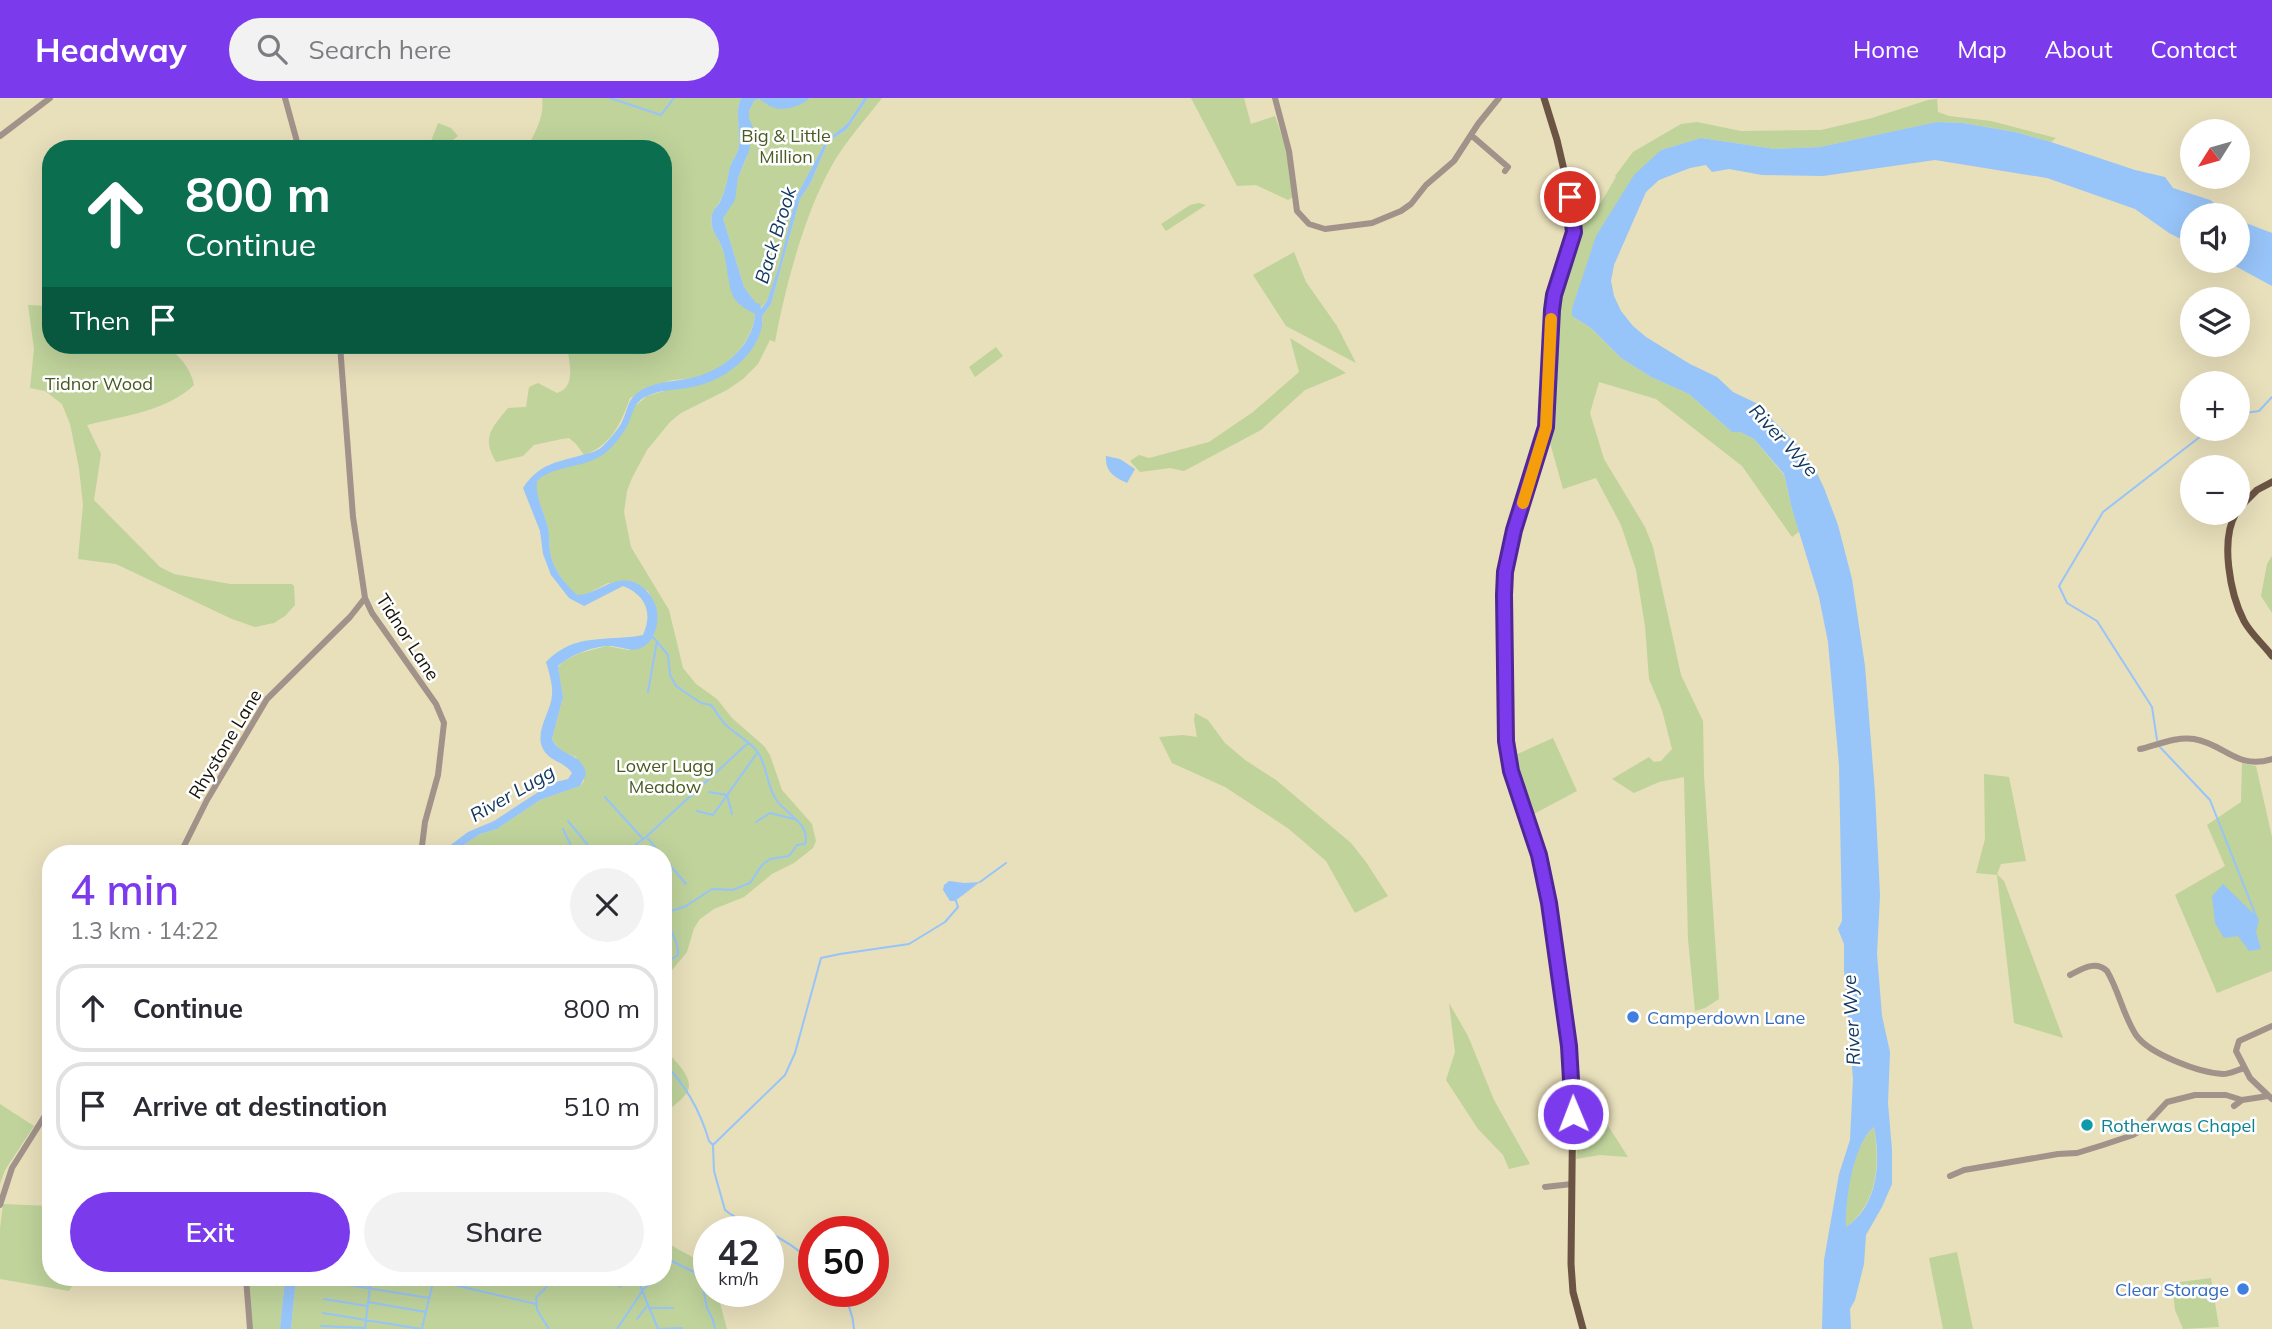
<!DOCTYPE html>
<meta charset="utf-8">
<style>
:root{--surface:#fff;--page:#f2f2f3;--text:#2b2b33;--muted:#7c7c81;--line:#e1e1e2;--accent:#7c3aed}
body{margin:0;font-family:Mulish,sans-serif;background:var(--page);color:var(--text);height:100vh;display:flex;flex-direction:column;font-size:26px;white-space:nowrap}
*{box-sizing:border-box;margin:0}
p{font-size:23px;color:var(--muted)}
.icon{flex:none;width:38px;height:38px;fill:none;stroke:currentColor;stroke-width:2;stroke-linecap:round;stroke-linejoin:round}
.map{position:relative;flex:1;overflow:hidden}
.sheet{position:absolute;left:42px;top:747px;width:630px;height:441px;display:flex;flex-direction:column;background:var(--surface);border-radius:28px;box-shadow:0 7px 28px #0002}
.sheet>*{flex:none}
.guide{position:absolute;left:42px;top:42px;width:630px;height:214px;border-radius:28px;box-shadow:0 7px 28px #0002;background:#0b6e4f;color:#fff;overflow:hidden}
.needle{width:46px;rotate:233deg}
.tools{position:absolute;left:2180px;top:21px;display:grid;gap:14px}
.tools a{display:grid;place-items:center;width:70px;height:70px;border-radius:50%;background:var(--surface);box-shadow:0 7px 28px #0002;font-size:35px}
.speed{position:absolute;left:693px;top:1118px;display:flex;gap:14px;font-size:35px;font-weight:700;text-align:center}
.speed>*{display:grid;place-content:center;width:91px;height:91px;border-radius:50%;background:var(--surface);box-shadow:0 7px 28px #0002;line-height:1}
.speed small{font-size:18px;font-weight:400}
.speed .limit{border:10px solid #d22;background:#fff;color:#111}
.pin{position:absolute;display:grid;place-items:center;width:60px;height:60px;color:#fff;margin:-30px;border:4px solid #fff;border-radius:50%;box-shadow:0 2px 7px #0007}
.me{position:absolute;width:77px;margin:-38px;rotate:359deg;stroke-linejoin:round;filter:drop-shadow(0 0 5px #0008)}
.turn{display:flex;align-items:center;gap:24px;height:147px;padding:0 28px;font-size:32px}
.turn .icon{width:91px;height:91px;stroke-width:2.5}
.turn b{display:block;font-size:49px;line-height:60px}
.then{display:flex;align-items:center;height:66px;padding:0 28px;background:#0003;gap:14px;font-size:26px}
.round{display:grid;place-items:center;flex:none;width:74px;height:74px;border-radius:37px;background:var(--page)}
.head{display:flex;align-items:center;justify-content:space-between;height:119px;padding:0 28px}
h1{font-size:42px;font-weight:600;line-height:52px;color:var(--accent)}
.button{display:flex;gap:14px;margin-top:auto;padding:14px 28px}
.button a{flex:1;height:80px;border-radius:42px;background:var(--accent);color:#fff;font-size:28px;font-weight:600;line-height:80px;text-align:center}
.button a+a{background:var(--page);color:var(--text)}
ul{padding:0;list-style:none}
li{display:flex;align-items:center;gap:21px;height:88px;margin:0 14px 10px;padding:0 14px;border:4px solid var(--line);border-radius:28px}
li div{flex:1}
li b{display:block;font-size:26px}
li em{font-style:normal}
header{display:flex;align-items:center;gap:42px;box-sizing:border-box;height:98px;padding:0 35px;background:var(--accent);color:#fff}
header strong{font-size:33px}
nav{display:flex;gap:38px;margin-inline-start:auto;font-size:24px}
.search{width:490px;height:63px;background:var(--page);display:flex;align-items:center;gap:18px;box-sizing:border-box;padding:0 24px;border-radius:38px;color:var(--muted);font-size:26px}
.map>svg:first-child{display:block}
.green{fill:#bfd39b}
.water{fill:#97c4f9;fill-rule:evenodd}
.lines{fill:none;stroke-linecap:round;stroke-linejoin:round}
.stream{stroke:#97c4f9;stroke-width:2}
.minor{stroke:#a1928a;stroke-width:6}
.major{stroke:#6c5445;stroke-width:7}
.route-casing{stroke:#51269a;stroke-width:18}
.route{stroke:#7c3aed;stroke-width:12}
.slow{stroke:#f59e0b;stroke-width:12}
.shop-dot{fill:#3f7fe0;stroke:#fff;stroke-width:2.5}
.culture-dot{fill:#0f9aa8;stroke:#fff;stroke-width:2.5}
.labels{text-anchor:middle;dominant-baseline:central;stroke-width:5;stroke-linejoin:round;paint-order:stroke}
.park-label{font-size:18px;fill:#495b22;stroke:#fff}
.street-label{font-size:18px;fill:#151105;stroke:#fff}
.shop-label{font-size:18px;fill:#366cbe;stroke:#fff;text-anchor:start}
.culture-label{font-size:18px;fill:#0d838f;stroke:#fff;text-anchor:start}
.water-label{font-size:19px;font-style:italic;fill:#113861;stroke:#fff}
</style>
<header>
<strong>Headway</strong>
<div class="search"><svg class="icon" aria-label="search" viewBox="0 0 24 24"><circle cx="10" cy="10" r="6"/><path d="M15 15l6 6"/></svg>Search here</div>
<nav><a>Home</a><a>Map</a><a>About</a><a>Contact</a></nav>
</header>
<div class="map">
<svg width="2272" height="1231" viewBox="0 0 2272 1231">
<rect width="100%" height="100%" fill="#e8dfbb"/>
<path class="green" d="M542 0H741C734 15 741 32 739 48 738 57 730 64 729 73 727 84 725 93 720 103 717 109 713 111 712 117 709 132 716 135 721 147 728 162 727 179 732 195 735 203 749 211 755 216 752 246 727 270 698 279 688 282 676 280 666 284 653 288 642 295 630 300 621 325 611 348 584 357L576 346 569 340 562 341 534 347 523 358 496 364C481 339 492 330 508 310L526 309 529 289 538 285 557 295C577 289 569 264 567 247H663V51H527C535 34 545 18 542 0Z
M810 0H864L848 25 826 43 796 99 791 128 773 188 767 203 760 211 744 189 723 120 726 113 734 102 738 80 747 59 749 13 754 3 757 1C776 6 794 14 810 0Z
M868 0H882C865 22 844 45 831 69 804 117 785 190 775 244L770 242 758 266 743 281 727 292 681 315 670 324 647 352 632 380 627 393 624 414 631 449 669 512 683 570 696 586 717 601 732 620 764 648 770 657 782 692 812 726 816 743 813 750 794 765 772 776 744 799 714 811 700 821 694 830 687 854 663 883V756H455L459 750 480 736 497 731 540 702 580 688 584 683 576 659 561 653 552 641 563 599 558 569 564 563 580 555 607 548 628 552 653 539C659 518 658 513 648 493L608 485 585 497H576C564 485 553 471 550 454 549 445 550 435 547 426 543 412 535 398 536 383L544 377 613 346 634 309 647 298 668 292 691 289 756 245 763 223 762 218 771 206 800 101 811 84 828 44 847 31Z
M1191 0H1244L1251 26 1275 18 1286 50 1293 99 1288 102 1256 87 1237 88Z
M1937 1 1938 14 1949 18 1991 23 2056 40 2051 44 2015 34 1963 25 1938 24 1820 49 1775 51 1701 40 1661 52 1572 218 1591 230 1621 260 1651 279 1689 296 1732 334H1740L1754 341 1784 377 1792 411 1800 433 1792 439 1742 368 1656 301 1599 284 1590 315 1604 361 1645 429 1653 449 1681 577 1703 623 1704 678 1719 901 1705 910 1695 913 1688 841 1684 679 1659 684 1634 695 1612 681 1649 659 1654 664 1661 663 1672 651 1662 612 1649 581 1645 528 1636 472 1621 427 1596 380 1563 391 1549 341 1554 214 1558 191 1580 122C1598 115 1606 95 1616 79L1615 78 1633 54 1681 26 1697 24 1741 33 1821 32 1872 20 1928 2Z
M438 25 451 30 458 38 442 51H428Z
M1199 105 1206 107 1166 133 1161 126 1190 107Z
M1294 154 1306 184 1337 228 1356 265 1286 228 1253 177Z
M28 207 51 208V247H165C178 256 191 270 194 287 167 313 123 318 87 327L101 356 94 402 160 469 174 476 230 486H292L294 488 295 507 285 518 274 525 255 529 232 521 116 466 78 461 83 407 79 370 70 326 62 306 45 293 30 290 34 251Z
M1290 240 1346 275 1305 292 1261 332 1184 373 1170 370 1140 374 1130 363 1139 357 1149 360 1209 344 1253 314 1299 274Z
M996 249 1003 258 975 279 969 269Z
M2272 458V515L2261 498 2267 466Z
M1195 615 1208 622 1225 645 1245 662 1276 682 1351 745 1366 764 1388 798 1355 815 1326 763 1289 731 1225 689 1172 665 1159 639 1183 637 1197 639 1194 622Z
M1553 640 1577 693 1530 718 1513 658Z
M2242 665 2256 668 2272 739V873L2217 895 2175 797 2225 768 2207 727 2241 704Z
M1984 676 2009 679 2026 763 2001 766 1997 776 2004 783 2063 940 2014 925 1997 777 1976 775 1985 741Z
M1449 905 1468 938 1494 1002 1530 1066 1509 1071 1503 1057 1478 1031 1446 982 1455 954Z
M663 950C672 960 694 978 688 993 683 1002 670 1010 663 1017Z
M0 1006 34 1028 5 1072 0 1086Z
M1605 1023 1628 1059 1600 1057 1576 1061 1580 1024Z
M1874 1029C1880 1066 1878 1106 1845 1130 1846 1102 1851 1048 1874 1029Z
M3 1106 51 1108V1180H77L69 1193 0 1181V1131Z
M663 1140C676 1154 696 1157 709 1171V1194H717L727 1231H291L296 1180H663Z
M1957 1154 1973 1231H1943L1929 1160Z
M248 1180H285L280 1231H252Z
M2211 1180 2219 1229 2183 1231 2175 1212 2172 1185Z"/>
<path class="water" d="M741 0H810C801 8 785 14 772 9 767 7 764 3 758 1L754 3 749 13V20L753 30 749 53 738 80 735 102 723 120 744 189 756 205 760 206 761 211 767 203 779 168 796 99 826 43 848 25 864 0H868L847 31 828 44 811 84 800 101 771 206 762 218C764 227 759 240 754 248 739 271 714 286 687 290 673 292 658 292 645 299 632 306 633 318 626 330 621 338 613 349 605 355 585 371 555 366 537 383 535 398 543 412 547 426 550 435 549 445 550 454 553 471 564 485 577 497 598 497 615 474 638 486 646 491 651 497 655 506 661 521 656 546 638 551 629 553 622 549 612 548 595 547 570 557 558 568L563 599 552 641C561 660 581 653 586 676L580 688 540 702 497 731 480 736 459 750 455 756H442L444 752 468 734 494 723 552 685 568 681 572 675C564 663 550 664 543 651 534 634 551 614 552 597 553 587 549 574 546 564 575 534 606 544 643 537 653 515 646 497 623 488L584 508 569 500 551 477 543 456 540 433 523 390C540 365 555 365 582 357 589 355 596 354 602 349 608 343 618 332 622 324 628 312 627 301 640 293 655 284 669 284 686 281 719 276 753 250 755 216 748 212 738 207 734 200 728 190 727 164 723 152 719 138 709 134 712 117 713 111 717 109 720 104 725 93 727 84 729 73 730 64 738 57 739 48 741 32 734 15 741 0Z
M1937 24 1963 25 2015 34 2051 44 2135 72 2165 79 2173 90 2210 102 2231 117H2193V147L2169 135 2135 111 2047 80 1935 62 1823 78 1762 77 1729 71 1712 74 1706 67 1690 70 1659 82 1646 94 1614 167 1611 183 1614 198 1621 213 1633 228 1646 239 1690 266 1717 279 1733 294 1756 305 1799 349 1815 371 1824 390 1838 427 1852 481 1865 568 1875 695 1880 797 1877 856 1882 918 1890 954 1888 1005 1892 1052V1086L1882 1109 1866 1137 1864 1166 1855 1202 1850 1211 1851 1231H1822L1824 1162 1839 1076 1850 1042 1853 981 1844 872V846L1838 831 1842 823 1839 667 1828 544 1819 499 1792 411 1784 376 1754 341 1740 334H1732L1689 296 1651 279 1621 260 1591 230 1572 218V211L1596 138 1634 77 1661 52 1701 40 1775 51 1820 49ZM1874 1029C1881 1064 1878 1108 1846 1129 1845 1104 1853 1045 1874 1029Z
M2238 122 2272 135V188L2226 163H2238Z
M1106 358 1120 361 1135 371 1127 385C1114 379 1105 374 1106 358Z
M949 783 964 785 980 784 955 803H950L943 792 944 787Z
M2223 786 2259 821 2256 834 2261 851 2249 853 2238 838 2224 840 2215 825 2212 798Z
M285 1180H296L291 1231H280Z"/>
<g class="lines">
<path class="stream" d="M610 0 661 17 674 0
M2238 316 2259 313 2272 299
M653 539 668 557 670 577 676 588 701 605 711 607C717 614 720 622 727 628 737 637 749 643 757 653 768 668 766 688 777 703 787 716 811 727 805 746L797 747 789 758 770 761 762 767 750 785 732 792 712 791 686 808 671 813C663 832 679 836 678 857L670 862 663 860
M648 594 657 543
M2157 642 2152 609 2097 523 2067 505 2059 488 2103 414 2210 331
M2159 648 2210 702 2256 818
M709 694 727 697 732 716
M605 699 642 740
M697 713 713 717 757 655
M568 723 595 756
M756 724 770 715 794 721
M563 731 575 756
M648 741 661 756
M623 756 646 739 748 645
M663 759 686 786
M980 784 1006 765
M663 964C686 987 700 1012 709 1043L713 1047 714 1073 725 1112C736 1122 752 1126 766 1133 783 1141 799 1152 814 1165
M713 1047 785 977 795 955 821 860 840 856 909 846 945 824 958 809 956 803
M663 1159 694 1174 702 1185 707 1210 713 1222 715 1231
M663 1172 673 1163
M404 1180 431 1184
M546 1180C551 1189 541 1193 536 1200L537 1212 549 1231
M609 1180 620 1189
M637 1180 658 1231
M318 1182 429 1200
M433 1182 536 1206
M466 1188 468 1180
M840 1194C849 1205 853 1216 854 1231
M324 1201 367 1208
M368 1204 426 1214
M650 1210H673
M323 1215 421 1231
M637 1221 647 1208
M321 1228 365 1230
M422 1230 434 1180
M365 1231 371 1180
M617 1231 643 1192 656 1180
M658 1231 682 1230"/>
<path class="minor" d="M285 0 299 51
M1275 0 1289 53 1297 113 1309 126 1325 131 1372 125 1401 113 1411 106 1426 87 1454 63 1478 26 1499 0
M1471 37 1508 69 1505 73
M0 38 50 0
M340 247 353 419 365 500 372 515 436 606 444 625 438 677 425 724 421 756
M2140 651C2157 647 2177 638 2194 641 2225 646 2236 672 2272 661
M180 756 207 702 267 601 350 519 365 500
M2070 877C2082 871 2095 862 2107 873 2119 893 2123 917 2136 937 2149 956 2200 975 2223 976 2230 976 2237 972 2244 970
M2272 928 2239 943 2236 953 2250 980 2272 1001
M2234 1008 2242 1002 2268 998
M1950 1078 1964 1072 2058 1056 2077 1055 2103 1047 2133 1037 2140 1033 2167 1004 2195 997H2226L2242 1002
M1545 1089 1572 1086
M0 1107 12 1070 51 1008
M246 1180 250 1231"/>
<path class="major" d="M1544 0 1557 42 1574 115V134L1570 154 1554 197 1552 212 1549 294 1544 338 1514 432 1505 474V628L1511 673 1534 739 1544 777 1555 840 1569 947 1573 985 1571 1166 1573 1194 1583 1231
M2238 411 2257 392 2272 384
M2236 415C2220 442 2230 496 2244 523 2251 536 2263 546 2272 558"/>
</g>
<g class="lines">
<g class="route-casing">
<path id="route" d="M1570 99 1574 134 1554 197 1552 212 1546 329 1514 432 1505 474 1504 497 1506 643 1511 673 1539 757 1549 805 1569 948 1573 1016"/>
</g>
<use href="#route" class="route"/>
<path class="slow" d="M1523 405 1546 329 1551 221"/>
</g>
<g class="shop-dot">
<circle cx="1633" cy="919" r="7"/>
<circle cx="2243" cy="1191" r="7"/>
</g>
<circle class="culture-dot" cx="2087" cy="1027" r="7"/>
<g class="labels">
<g class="park-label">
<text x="786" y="37">Big &amp; Little<tspan x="786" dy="21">Million</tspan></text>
<text x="99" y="285">Tidnor Wood</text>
<text x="665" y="667">Lower Lugg<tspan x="665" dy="21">Meadow</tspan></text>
</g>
<g class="street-label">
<text transform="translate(408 539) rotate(57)">Tidnor Lane</text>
<text transform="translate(225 646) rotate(-59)">Rhystone Lane</text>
</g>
<g class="shop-label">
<text x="1647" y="919">Camperdown Lane</text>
<text x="2229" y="1191" text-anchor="end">Clear Storage</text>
</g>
<g class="culture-label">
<text x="2101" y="1027">Rotherwas Chapel</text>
</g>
<g class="water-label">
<text transform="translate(775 137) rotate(-73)">Back Brook</text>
<text transform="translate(1784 342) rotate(47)">River Wye</text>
<text transform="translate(512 695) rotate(-30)">River Lugg</text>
<text transform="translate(1851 922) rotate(-93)">River Wye</text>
</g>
</g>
</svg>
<div class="tools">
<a><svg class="needle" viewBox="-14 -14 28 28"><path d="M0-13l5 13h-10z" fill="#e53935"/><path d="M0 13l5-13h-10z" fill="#7c7c81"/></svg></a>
<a><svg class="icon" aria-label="sound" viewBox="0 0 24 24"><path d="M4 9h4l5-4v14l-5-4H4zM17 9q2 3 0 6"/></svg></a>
<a><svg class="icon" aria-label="layers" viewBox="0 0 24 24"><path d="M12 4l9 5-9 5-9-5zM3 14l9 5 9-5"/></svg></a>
<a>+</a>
<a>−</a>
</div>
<div class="speed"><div>42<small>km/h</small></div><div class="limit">50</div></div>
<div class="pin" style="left:1570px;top:99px;background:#d93025"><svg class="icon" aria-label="arrive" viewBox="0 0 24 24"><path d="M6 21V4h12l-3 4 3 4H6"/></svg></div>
<svg class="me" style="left:1573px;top:1016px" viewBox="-20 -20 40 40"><circle r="17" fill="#7c3aed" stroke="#fff" stroke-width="3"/><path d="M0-11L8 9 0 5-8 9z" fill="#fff"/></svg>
<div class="guide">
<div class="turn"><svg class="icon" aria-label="ahead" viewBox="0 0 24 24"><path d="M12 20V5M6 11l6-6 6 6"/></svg><div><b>800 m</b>Continue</div></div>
<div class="then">Then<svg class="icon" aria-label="arrive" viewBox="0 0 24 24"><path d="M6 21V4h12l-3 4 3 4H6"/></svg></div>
</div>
<section class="sheet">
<div class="head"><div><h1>4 min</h1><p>1.3 km · 14:22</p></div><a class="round"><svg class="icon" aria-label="close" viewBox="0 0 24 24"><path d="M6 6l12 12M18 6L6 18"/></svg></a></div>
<ul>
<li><svg class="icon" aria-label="ahead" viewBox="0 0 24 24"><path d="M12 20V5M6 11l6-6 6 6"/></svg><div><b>Continue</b></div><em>800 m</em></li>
<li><svg class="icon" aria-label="arrive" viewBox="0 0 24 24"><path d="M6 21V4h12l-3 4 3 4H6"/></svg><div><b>Arrive at destination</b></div><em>510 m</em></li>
</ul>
<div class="button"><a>Exit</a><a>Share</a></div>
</section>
</div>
